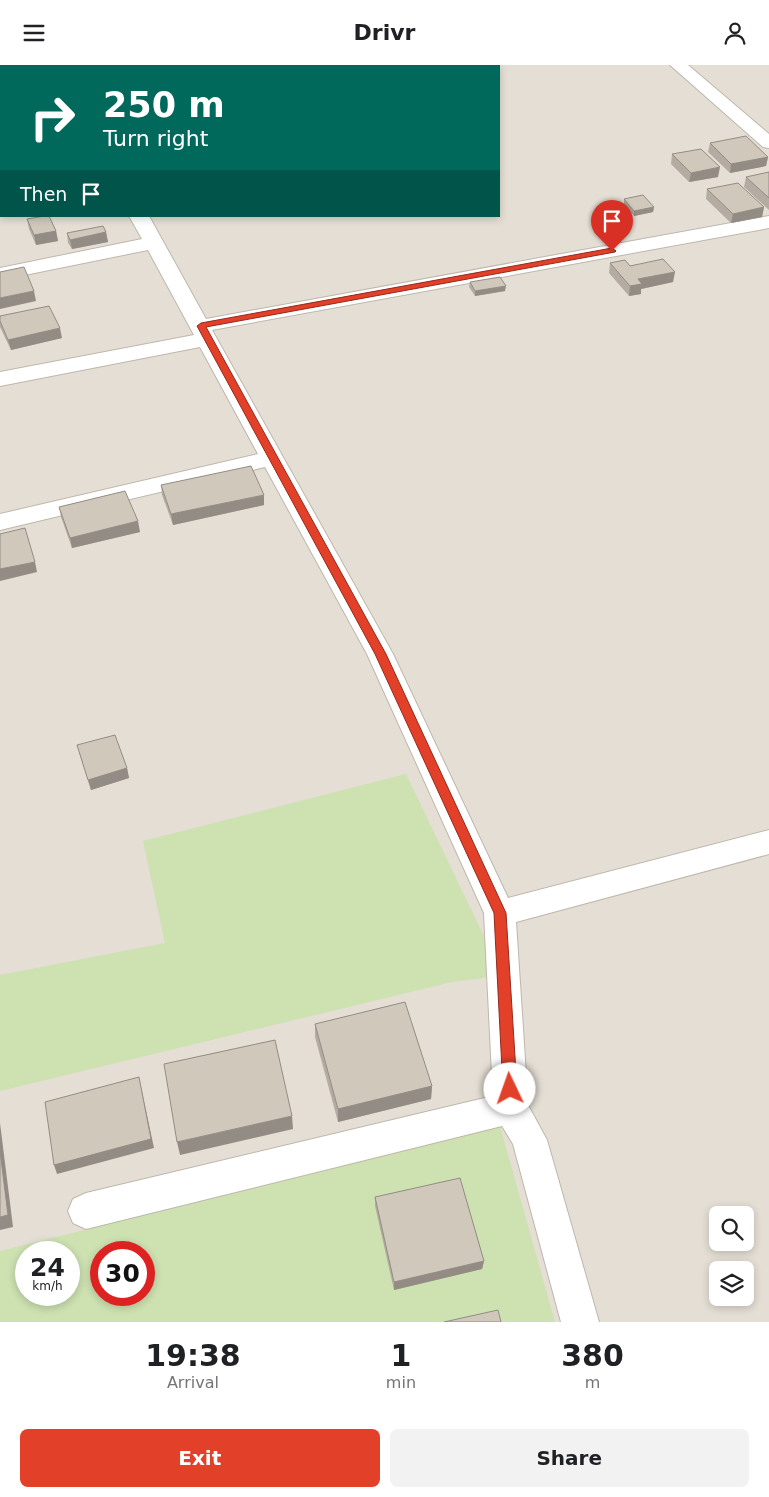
<!DOCTYPE html>
<style>
:root{--surface:#fff;--page:#f2f2f2;--text:#202124;--muted:#757577;--accent:#e34029}
body{margin:0;font-family:"DejaVu Sans",sans-serif;background:var(--page);color:var(--text);height:100vh;display:flex;flex-direction:column;font-size:19px;white-space:nowrap}
*{box-sizing:border-box;margin:0}
p{font-size:16px;color:var(--muted)}
.icon{flex:none;width:28px;height:28px;fill:none;stroke:currentColor;stroke-width:2;stroke-linecap:round;stroke-linejoin:round}
.map{position:relative;height:1257px;overflow:hidden}
.drawer{display:flex;flex-direction:column;background:var(--surface);flex:1}
.drawer>*{flex:none}
.hud{position:absolute;left:0px;top:0px;width:500px;height:152px;box-shadow:0 2px 8px #0003;background:#00695c;color:#fff;overflow:hidden}
.controls{position:absolute;left:709px;top:1141px;display:grid;gap:10px}
.controls a{display:grid;place-items:center;width:45px;height:45px;border-radius:8px;background:var(--surface);box-shadow:0 2px 8px #0003;font-size:25px}
.speed{position:absolute;left:15px;top:1176px;display:flex;gap:10px;font-size:25px;font-weight:700;text-align:center}
.speed>*{display:grid;place-content:center;width:65px;height:65px;border-radius:50%;background:var(--surface);box-shadow:0 2px 8px #0003;line-height:1}
.speed small{font-size:12px;font-weight:400}
.speed .limit{border:8px solid #d22;background:#fff;color:#111}
.pin{position:absolute;display:grid;place-items:center;width:42px;height:42px;color:#fff;margin:-51px -21px;border-radius:50% 50% 50% 0;rotate:-45deg;box-shadow:0 0 5px #0007}
.pin .icon{rotate:45deg}
.me{position:absolute;width:55px;margin:-28px;rotate:357deg;stroke-linejoin:round;filter:drop-shadow(0 0 4px #0008)}
.turn{display:flex;align-items:center;gap:18px;height:105px;padding:0 20px;font-size:22px}
.turn .icon{width:65px;height:65px;stroke-width:2.5}
.turn b{display:block;font-size:35px;line-height:42px}
.then{display:flex;align-items:center;height:48px;padding:0 20px;background:#0003;gap:10px;font-size:19px}
.eta{display:flex;justify-content:space-evenly;align-items:center;height:85px;text-align:center}
.eta b{font-size:30px;font-weight:800;line-height:35px}
.primary-button{display:flex;gap:10px;margin-top:auto;padding:10px 20px}
.primary-button a{flex:1;height:58px;border-radius:8px;background:var(--accent);color:#fff;font-size:20px;font-weight:800;line-height:58px;text-align:center}
.primary-button a+a{background:var(--page);color:var(--text)}
header{display:flex;justify-content:space-between;align-items:center;height:65px;padding:0 20px;background:var(--surface);font-size:22px;font-weight:800}
.map>svg:first-child{display:block}
.residential{fill:#e4ded4;fill-rule:evenodd}
.green{fill:#cde1b1;fill-rule:evenodd}
.lines{fill:none;stroke-linecap:round;stroke-linejoin:round}
.minor-casing{stroke:#beb7ac;stroke-width:2}
.minor{fill:#fff;fill-rule:evenodd}
.wall{fill:#b4aca2}
.shaded-wall{fill:#928c84}
.building{fill:#d1c8bc;stroke:#928c84}
.route{fill:#e34029;stroke:#942a1b}
</style>
<header><svg class="icon" aria-label="menu" viewBox="0 0 24 24"><path d="M4 6h16M4 12h16M4 18h16"/></svg>Drivr<svg class="icon" aria-label="person" viewBox="0 0 24 24"><circle cx="12" cy="8" r="4"/><path d="M4 21q1-7 8-7t8 7"/></svg></header>
<div class="map">
<svg width="769" height="1257" viewBox="0 0 769 1257">
<rect width="100%" height="100%" fill="#f0ede5"/>
<path class="residential" d="M0 0H769V1257H0ZM1 1H499V151H1ZM718 1150H745V1178H718ZM26 1188H69V1230H26ZM101 1188H144V1230H101ZM718 1205H745V1232H718Z"/>
<path class="green" d="M406 709 491 886V912L452 917 0 1026V910L165 878 143 776Z
M500 1061 555 1257H0V1186ZM26 1188H69V1230H26ZM101 1188H144V1230H101Z"/>
<g class="lines">
<g class="minor-casing">
<path id="minor" d="M49 0H66V1H50Z
M670 0H688L769 69V83L763 82Z
M129 151H149L206 254 769 151V163L212 265 393 589 508 833 769 765V789L516 857 528 1040 547 1075 599 1257H561L513 1079 502 1061 86 1164 73 1158 68 1146 73 1134 86 1128 493 1031 484 848 367 589 265 402 0 465V449L258 389 200 282 0 321V307L194 270 148 185 0 215V203L142 174Z"/>
</g>
<use href="#minor" class="minor"/>
</g>
<path class="wall" d="M710 78 768 92 766 101 730 108 708 87Z
M672 89 718 112 689 117 671 99Z
M769 107V145L744 122 746 112Z
M707 124 764 142 762 152 731 158 706 134Z
M624 134 654 142 653 147 634 151 624 139Z
M27 154 56 166 58 176 36 180 29 164Z
M106 167 108 177 72 184 68 178 67 168Z
M610 198 630 201 673 217 641 224V229L629 231 609 208Z
M470 217 505 226 475 231 469 222Z
M0 251 62 273 11 285 0 262Z
M161 420 264 440 173 460 162 430Z
M59 442 140 467 72 483 61 452Z
M77 680 127 703 129 713 91 725 80 690Z
M315 959 432 1021 431 1034 338 1057 315 972Z
M375 1132 484 1196 482 1204 394 1225 375 1141Z"/>
<path class="shaded-wall" d="M768 92 766 101 730 108 731 99Z
M720 102 718 112 689 117 691 108Z
M654 142 653 147 634 151V146Z
M764 142 762 152 731 158 733 149Z
M56 166 58 176 36 180 34 170Z
M106 167 108 177 72 184 70 175Z
M675 207 673 217 641 224V229L629 231 630 221 638 214Z
M506 221 505 226 475 231V226Z
M34 226 36 236 0 244V233Z
M60 263 62 273 11 285 8 275Z
M264 430V440L173 460 171 449Z
M138 456 140 467 72 483 70 473Z
M35 497 37 507 0 516V504Z
M127 703 129 713 91 725 88 715Z
M432 1021 431 1034 338 1057V1044Z
M141 1022 154 1083 57 1109 54 1100Z
M292 1051 293 1064 180 1090 177 1077Z
M0 1058 13 1162 0 1165Z
M484 1196 482 1204 394 1225V1217Z"/>
<path class="building" d="M746 71 768 92 731 99 710 78Z
M701 84 720 102 691 108 672 89Z
M769 107V133L746 112Z
M738 118 764 142 733 149 707 124Z
M643 130 654 142 634 146 624 134Z
M45 151H49L56 166 34 170 27 154Z
M103 161 106 167 70 175 67 168Z
M663 194 675 207 638 214 642 219 630 221 610 198 625 195 630 201Z
M24 202 34 226 0 233V207Z
M500 212 506 221 475 226 470 217Z
M49 241 60 263 8 275 0 256V251Z
M251 401 264 430 171 449 161 420Z
M125 426 138 456 70 473 59 442Z
M25 463 35 497 0 504V469Z
M115 670 127 703 88 715 77 680Z
M405 937 432 1021 338 1044 315 959Z
M275 975 292 1051 177 1077 164 999Z
M139 1012 151 1074 54 1100 45 1037Z
M0 1086 8 1150 0 1152Z
M460 1113 484 1196 394 1217 375 1132Z
M498 1245 501 1257H444Z"/>
<path class="route" d="M612 183 616 186 615 187 206 262 386 589 506 848 517 1024 515 1028 510 1030 505 1028 503 1024 494 848 375 589 197 261 201 258Z"/>
</svg>
<div class="controls">
<a><svg class="icon" aria-label="search" viewBox="0 0 24 24"><circle cx="10" cy="10" r="6"/><path d="M15 15l6 6"/></svg></a>
<a><svg class="icon" aria-label="layers" viewBox="0 0 24 24"><path d="M12 4l9 5-9 5-9-5zM3 14l9 5 9-5"/></svg></a>
</div>
<div class="speed"><div>24<small>km/h</small></div><div class="limit">30</div></div>
<div class="pin" style="left:612px;top:186px;background:#d93025"><svg class="icon" aria-label="arrive" viewBox="0 0 24 24"><path d="M6 21V4h12l-3 4 3 4H6"/></svg></div>
<svg class="me" style="left:510px;top:1024px" viewBox="-20 -20 40 40"><circle r="19" fill="#fff"/><path d="M0-13L10 11 0 6-10 11z" fill="#e34029"/></svg>
<div class="hud">
<div class="turn"><svg class="icon" aria-label="right" viewBox="0 0 24 24"><path d="M7 20v-9h11M14 6l5 5-5 5"/></svg><div><b>250 m</b>Turn right</div></div>
<div class="then">Then<svg class="icon" aria-label="arrive" viewBox="0 0 24 24"><path d="M6 21V4h12l-3 4 3 4H6"/></svg></div>
</div>
</div>
<section class="drawer">
<div class="eta">
<div><b>19:38</b><p>Arrival</p></div>
<div><b>1</b><p>min</p></div>
<div><b>380</b><p>m</p></div>
</div>
<div class="primary-button"><a>Exit</a><a>Share</a></div>
</section>
